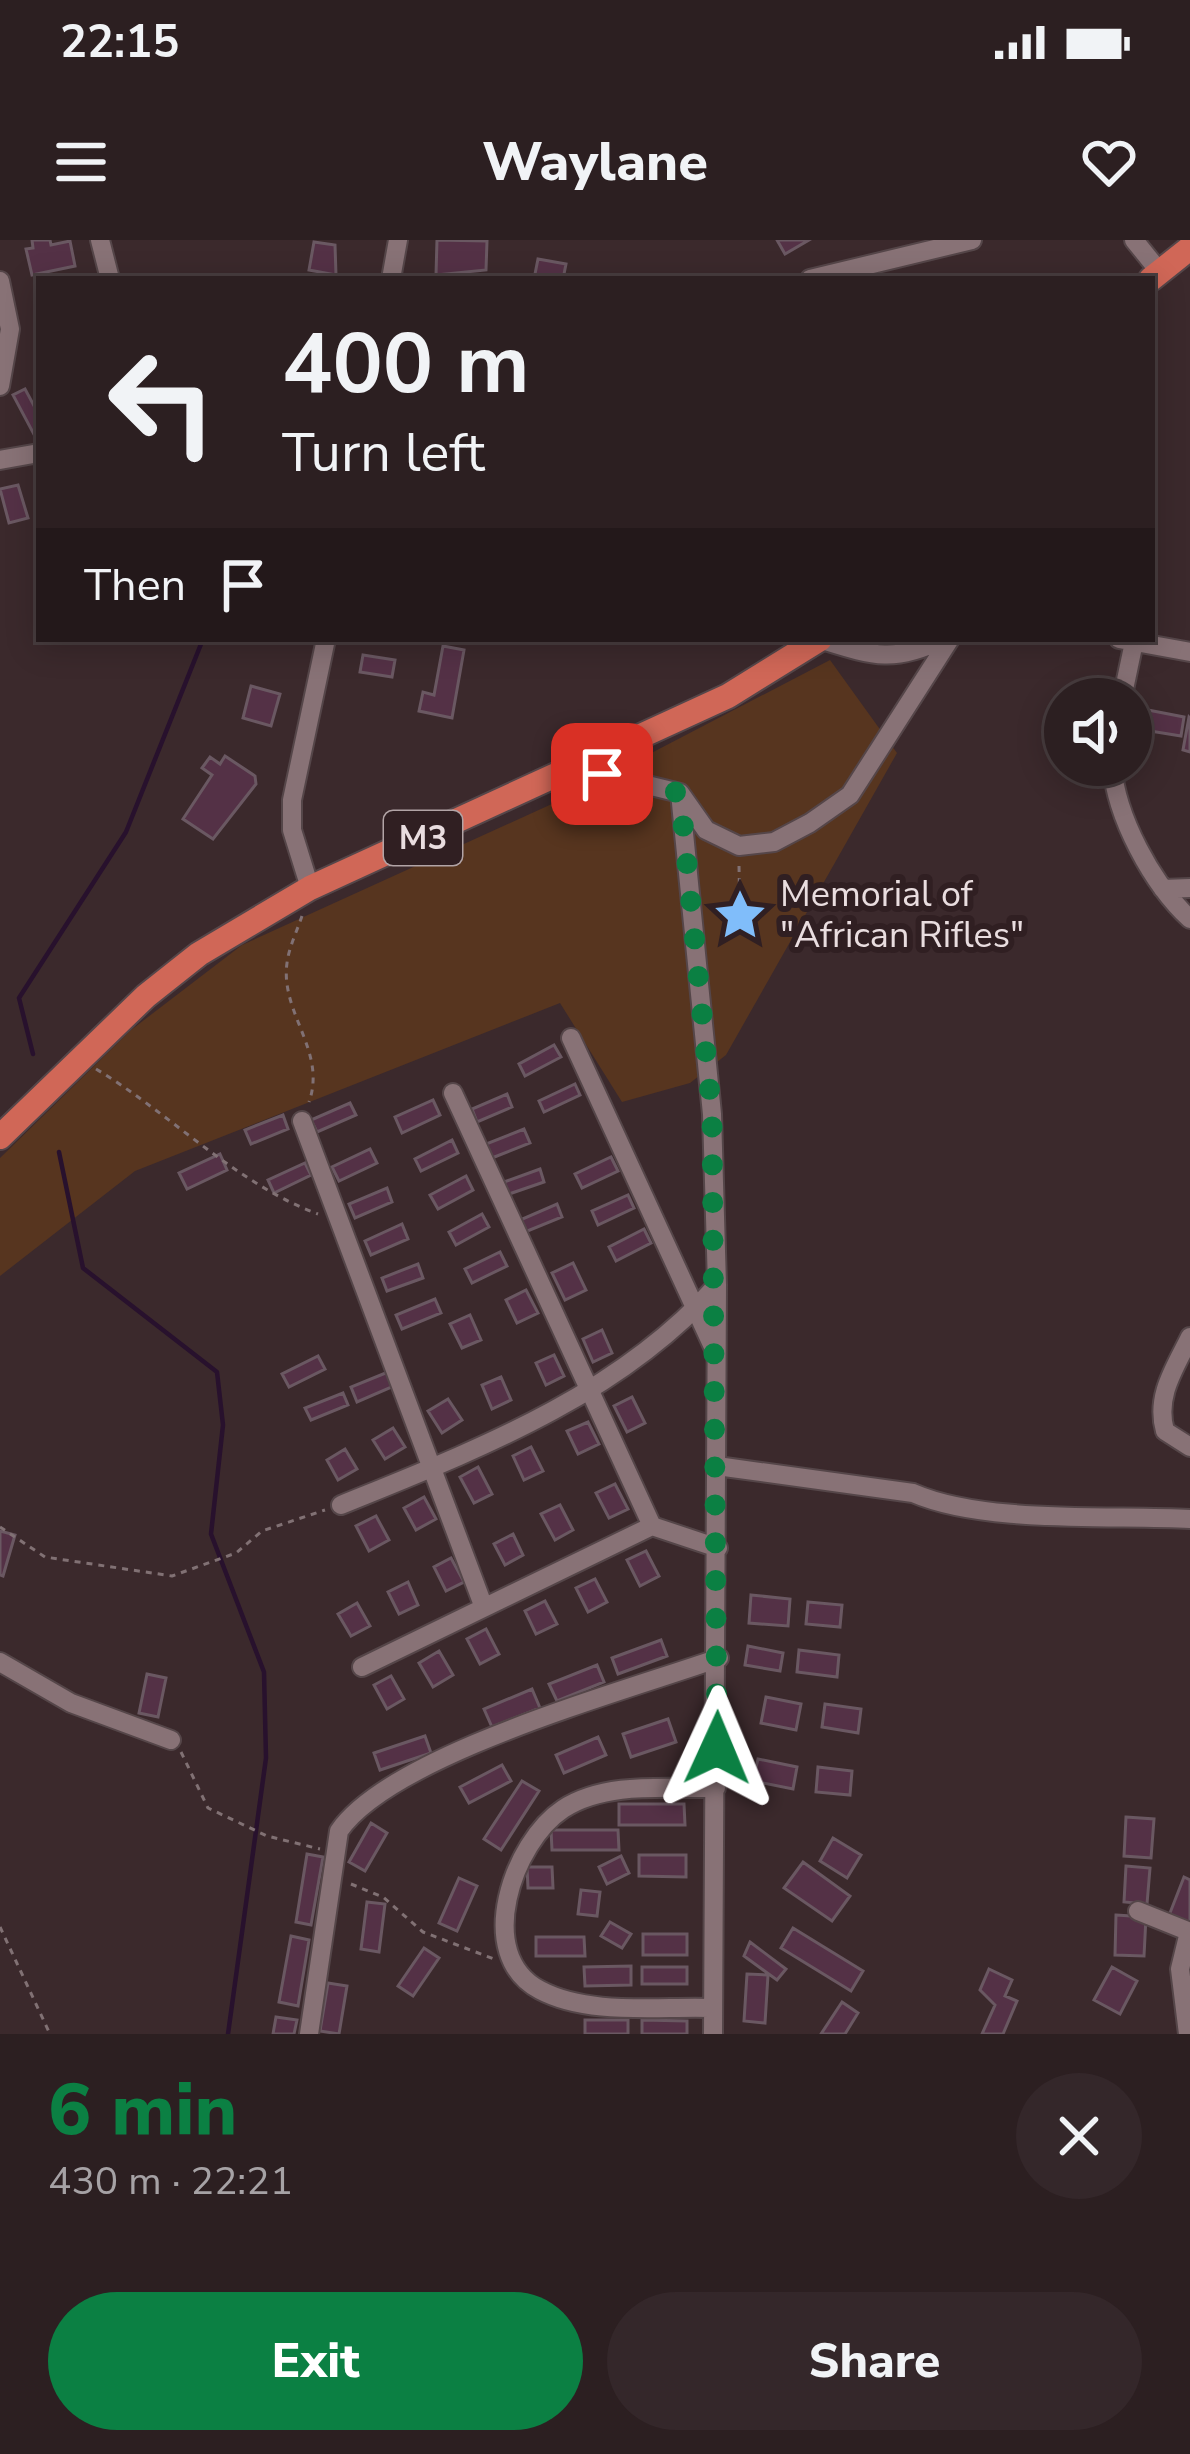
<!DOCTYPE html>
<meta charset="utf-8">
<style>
:root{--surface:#2c1f21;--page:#34272a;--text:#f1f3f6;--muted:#a6a2a5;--line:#483d3f;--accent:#0b8043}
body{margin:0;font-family:"Nunito Sans",sans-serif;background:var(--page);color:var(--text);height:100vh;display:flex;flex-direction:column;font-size:45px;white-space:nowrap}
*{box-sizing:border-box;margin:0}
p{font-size:39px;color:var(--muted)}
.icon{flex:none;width:66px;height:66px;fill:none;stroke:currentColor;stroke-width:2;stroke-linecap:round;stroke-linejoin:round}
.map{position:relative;height:1794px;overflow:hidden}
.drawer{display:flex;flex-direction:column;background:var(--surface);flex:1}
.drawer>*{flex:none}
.hud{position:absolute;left:36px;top:36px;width:1119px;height:366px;border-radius:0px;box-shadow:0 6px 30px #0003,0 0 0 3px var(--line);background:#2c1f21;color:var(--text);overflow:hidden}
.tools{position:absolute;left:1044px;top:438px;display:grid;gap:24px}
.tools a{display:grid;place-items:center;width:108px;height:108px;border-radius:50%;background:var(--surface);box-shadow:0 6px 30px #0003,0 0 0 3px var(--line);font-size:60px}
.pin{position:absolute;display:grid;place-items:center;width:102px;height:102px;color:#fff;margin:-51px;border-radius:24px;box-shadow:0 6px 18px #0006}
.me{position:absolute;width:132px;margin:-66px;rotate:1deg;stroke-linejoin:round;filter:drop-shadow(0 0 9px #0008)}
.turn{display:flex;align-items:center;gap:42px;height:252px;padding:0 48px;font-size:54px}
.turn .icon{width:156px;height:156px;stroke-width:2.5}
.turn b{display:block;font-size:84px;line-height:102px}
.then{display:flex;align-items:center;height:114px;padding:0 48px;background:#0003;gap:24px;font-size:45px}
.round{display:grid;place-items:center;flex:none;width:126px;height:126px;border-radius:63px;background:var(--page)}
.headline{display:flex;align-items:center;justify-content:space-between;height:204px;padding:0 48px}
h1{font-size:72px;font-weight:800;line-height:90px;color:var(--accent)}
.button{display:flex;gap:24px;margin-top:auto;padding:24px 48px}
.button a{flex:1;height:138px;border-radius:72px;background:var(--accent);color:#fff;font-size:48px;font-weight:800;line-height:138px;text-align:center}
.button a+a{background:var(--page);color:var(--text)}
.status{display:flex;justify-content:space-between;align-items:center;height:84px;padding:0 60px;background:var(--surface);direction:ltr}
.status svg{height:33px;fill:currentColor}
header{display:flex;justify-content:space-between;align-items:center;height:156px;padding:0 48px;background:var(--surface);font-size:54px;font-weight:800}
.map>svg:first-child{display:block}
.green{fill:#57351f}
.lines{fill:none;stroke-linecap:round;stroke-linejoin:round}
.stream{stroke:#28112d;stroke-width:4.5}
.building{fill:#543146;stroke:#6a5862;stroke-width:3}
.minor-casing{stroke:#554649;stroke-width:22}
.highway-casing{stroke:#554649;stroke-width:28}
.path{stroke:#817174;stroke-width:3;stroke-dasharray:6 6;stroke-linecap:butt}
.minor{stroke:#887276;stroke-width:18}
.highway{stroke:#d06757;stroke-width:24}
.route{stroke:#0b8043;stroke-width:21;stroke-dasharray:0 37.8}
.labels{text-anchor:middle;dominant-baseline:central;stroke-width:12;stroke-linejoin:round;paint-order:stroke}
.shield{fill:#301f22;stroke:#b2a4a6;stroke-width:3}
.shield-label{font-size:33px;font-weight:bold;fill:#e9dddf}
.poi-label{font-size:36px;fill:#e9dddf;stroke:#301f22;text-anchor:start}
</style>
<div class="status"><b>22:15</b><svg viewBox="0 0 49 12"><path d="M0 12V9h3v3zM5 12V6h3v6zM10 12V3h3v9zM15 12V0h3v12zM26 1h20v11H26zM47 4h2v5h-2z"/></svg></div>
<header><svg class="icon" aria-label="menu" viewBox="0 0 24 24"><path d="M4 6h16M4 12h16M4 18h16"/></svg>Waylane<svg class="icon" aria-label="heart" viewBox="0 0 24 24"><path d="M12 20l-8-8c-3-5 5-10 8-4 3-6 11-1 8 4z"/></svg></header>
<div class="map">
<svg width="1190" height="1794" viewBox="0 0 1190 1794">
<rect width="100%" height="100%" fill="#3b292c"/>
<path class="green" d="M830 420 897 513 726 815 690 843 622 862 560 763 135 931 0 1036V918L131 790 242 705 565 558Z"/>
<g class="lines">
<path class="stream" d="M33 814 19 758 126 592 203 399
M59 912 83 1028 217 1132 223 1185 211 1294 264 1432 266 1518 228 1794"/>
</g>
<path class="building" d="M32 0H50L51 5 70 1 75 26 32 35 26 9 33 8Z
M437 0 487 1 486 30 436 35Z
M777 0H809L785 14Z
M314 2 335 5 336 35 309 30Z
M538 19 566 24 563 39H534Z
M25 149 39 175 38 202 13 155Z
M18 245 28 278 9 283 0 249Z
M443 406 464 410 452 478 419 471 423 452 434 455Z
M363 415 395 420 392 437 360 432Z
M251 446 280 454 271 486 243 478Z
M1148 470 1184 477 1181 496 1144 490Z
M1189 477 1190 478V512L1183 510Z
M225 516 255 536 256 544 213 599 183 579 212 535 202 528 210 517 220 524Z
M554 805 561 817 525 836 519 824Z
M575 844 580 855 544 872 539 861Z
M507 854 512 867 477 882 472 869Z
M433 860 440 875 402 893 395 877Z
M350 863 356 875 317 892 311 880Z
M283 875 288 889 251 904 245 890Z
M524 889 530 903 492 918 486 904Z
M452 900 458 913 421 931 415 919Z
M370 909 377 923 339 941 332 927Z
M220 914 227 930 187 949 179 933Z
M611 917 618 931 582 948 575 934Z
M305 923 311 935 274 953 268 940Z
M540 929 544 942 509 954 504 942Z
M466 936 473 950 438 969 430 955Z
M387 948 392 962 355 978 349 964Z
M628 955 634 968 598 985 592 971Z
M557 964 562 977 525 992 520 980Z
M482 974 489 987 456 1005 449 992Z
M402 984 408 999 371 1015 365 1001Z
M644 989 651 1003 616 1021 609 1007Z
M500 1012 507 1026 472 1043 465 1029Z
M573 1023 586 1050 565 1060 552 1033Z
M418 1024 423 1038 387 1051 382 1038Z
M526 1050 538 1073 517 1083 506 1060Z
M435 1059 441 1073 402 1089 396 1075Z
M470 1075 481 1100 462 1108 450 1084Z
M602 1090 612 1113 593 1122 583 1099Z
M554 1115 564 1136 546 1145 536 1123Z
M318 1116 325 1129 289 1147 282 1134Z
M388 1132 394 1146 357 1162 351 1147Z
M501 1137 511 1160 492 1169 482 1145Z
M343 1153 348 1165 311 1180 305 1168Z
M632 1157 645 1183 627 1192 614 1166Z
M448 1159 462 1180 442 1193 428 1171Z
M588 1182 599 1204 578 1214 567 1191Z
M393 1188 405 1207 385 1219 373 1200Z
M531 1207 543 1231 524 1240 513 1216Z
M345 1209 357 1229 338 1240 327 1220Z
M478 1227 492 1254 474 1263 460 1237Z
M615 1244 628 1269 609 1278 596 1253Z
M424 1257 436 1279 416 1290 404 1268Z
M560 1265 573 1290 555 1300 541 1274Z
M376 1276 389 1300 369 1311 356 1286Z
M0 1291 15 1295 3 1336 0 1335Z
M513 1294 523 1315 505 1325 494 1304Z
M646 1311 659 1336 640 1346 627 1320Z
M451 1318 464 1342 446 1351 434 1327Z
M595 1339 607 1362 588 1372 576 1348Z
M408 1342 418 1365 399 1374 388 1352Z
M751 1355 790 1359 788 1386 749 1383Z
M545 1361 557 1384 536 1394 525 1371Z
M808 1362 842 1365 840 1387 806 1384Z
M357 1363 370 1386 351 1396 338 1374Z
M486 1389 499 1414 480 1424 467 1399Z
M661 1400 667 1416 618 1434 612 1418Z
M748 1406 783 1413 780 1431 745 1425Z
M799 1410 839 1415 837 1437 797 1432Z
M439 1411 453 1435 433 1447 419 1423Z
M597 1425 604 1442 557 1461 549 1444Z
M147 1434 166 1438 158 1477 139 1473Z
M391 1436 404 1459 387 1469 374 1445Z
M532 1449 540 1468 492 1487 484 1469Z
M766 1457 801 1464 796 1490 761 1483Z
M825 1464 861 1469 858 1493 822 1487Z
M668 1479 676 1502 631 1517 623 1494Z
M425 1496 431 1513 380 1530 374 1513Z
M598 1497 606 1515 564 1533 556 1515Z
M758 1519 797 1527 793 1549 753 1541Z
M502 1525 511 1541 469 1563 460 1547Z
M818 1527 852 1531 850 1555 816 1552Z
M522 1541 539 1551 501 1610 484 1599Z
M619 1564H684L685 1585H619Z
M1126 1577 1154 1579 1151 1618 1124 1616Z
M371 1583 387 1593 365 1631 349 1622Z
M551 1590H618L619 1610H552Z
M833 1598 861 1615 847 1638 820 1621Z
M307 1614 323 1617 311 1685 296 1682Z
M639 1615H686V1637L639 1636Z
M621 1616 629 1633 607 1644 599 1627Z
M803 1622 850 1656 832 1681 784 1648Z
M1126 1626 1150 1628 1147 1664 1124 1662Z
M527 1627H552L553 1648H528Z
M1184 1637 1190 1640V1686L1168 1678Z
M459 1638 477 1646 457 1691 439 1683Z
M581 1650 600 1652 597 1676 578 1674Z
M367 1662 385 1664 379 1712 361 1709Z
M1116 1675 1146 1677 1144 1716 1115 1715Z
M610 1682 631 1694 622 1708 601 1696Z
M793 1688 863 1731 851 1751 781 1708Z
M643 1694H687V1715H643Z
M291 1696 309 1700 298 1766 279 1762Z
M536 1697H584L585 1716H536Z
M750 1702 786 1729 777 1740 744 1716Z
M424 1708 439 1718 413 1756 398 1746Z
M631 1726V1745L585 1746 584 1727Z
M642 1727H687V1744H642Z
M1112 1727 1137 1741 1120 1774 1094 1760Z
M989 1729 1012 1740 1005 1756 1017 1761 1003 1794H982L995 1765 980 1750Z
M747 1734 768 1735 765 1783 744 1781Z
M328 1743 347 1746 339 1794 320 1791Z
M842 1762 858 1773 845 1794H821Z
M276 1777 297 1780 294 1794H273Z
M585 1780H628V1794H585Z
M642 1780 687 1781V1794H642Z"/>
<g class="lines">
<g class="minor-casing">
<path id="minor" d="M100 0 110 39
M1134 0 1159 31
M391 39 398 0
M810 39 972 0
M0 41 10 89 0 146
M0 220 39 213
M819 399C871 415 893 424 943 399
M1119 399 1190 412
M1122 459 1134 402
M1112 525C1116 577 1152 644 1190 679
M562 537 602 534 680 553 706 590 739 606 774 602 810 583 850 555 950 399
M680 553 712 874 717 1045 713 1794
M310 648 292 590V560L326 399
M1163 649 1190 648
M571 798 714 1109
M453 853 652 1286
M302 881 483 1365
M1190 1097C1175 1128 1155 1156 1165 1191L1190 1207
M717 1226 913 1253C984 1284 1110 1275 1190 1279
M341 1265C476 1210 619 1156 717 1045
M0 1422 71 1463 171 1500
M362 1427 652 1286 718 1308
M1138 1671 1190 1692
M713 1768C658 1766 589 1776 540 1750 473 1715 513 1602 563 1569 606 1541 667 1549 716 1548
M309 1794 339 1591C392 1514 626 1451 719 1418
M1188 1794 1180 1729 1189 1692"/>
</g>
<g class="highway-casing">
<path id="highway" d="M1151 39 1190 8
M0 897 146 756 199 714 310 648 728 456 820 399"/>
</g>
<path class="path" d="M739 626 740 675
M302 676C297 691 289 707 287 723 280 773 327 811 309 862
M96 829C171 874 236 944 318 974
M0 1287 45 1317 172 1336 236 1313 262 1291 325 1270
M181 1512 208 1568 267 1596 320 1609
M351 1644 383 1657 423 1692 494 1719
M0 1687 50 1794"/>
<use href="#minor" class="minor"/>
<use href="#highway" class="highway"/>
</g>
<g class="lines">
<path class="route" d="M602 534 680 553 712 874 717 1508"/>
</g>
<defs>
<g id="sight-bare" transform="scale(4.14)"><path d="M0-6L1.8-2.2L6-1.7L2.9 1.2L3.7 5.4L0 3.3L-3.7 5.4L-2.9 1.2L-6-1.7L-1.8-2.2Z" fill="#80bdfa" stroke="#301f22" stroke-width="2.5" paint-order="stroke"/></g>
</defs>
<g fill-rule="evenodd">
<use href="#sight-bare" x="740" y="675"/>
</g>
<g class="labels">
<rect class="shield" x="384" y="571" width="78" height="54" rx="9"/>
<g class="shield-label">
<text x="423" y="598">M3</text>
</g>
<g class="poi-label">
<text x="780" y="654">Memorial of<tspan x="780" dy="41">"African Rifles"</tspan></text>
</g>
</g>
</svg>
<div class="tools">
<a><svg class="icon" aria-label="sound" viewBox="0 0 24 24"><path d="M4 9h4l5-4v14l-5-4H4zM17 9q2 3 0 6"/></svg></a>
</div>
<div class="pin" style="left:602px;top:534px;background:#d93025"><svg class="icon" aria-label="arrive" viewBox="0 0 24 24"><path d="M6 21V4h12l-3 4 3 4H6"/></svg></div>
<svg class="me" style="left:717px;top:1508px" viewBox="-20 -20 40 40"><path d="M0-17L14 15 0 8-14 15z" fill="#0b8043" stroke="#fff" stroke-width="4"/></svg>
<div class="hud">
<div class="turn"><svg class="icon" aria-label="left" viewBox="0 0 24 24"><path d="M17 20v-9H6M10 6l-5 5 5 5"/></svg><div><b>400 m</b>Turn left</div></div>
<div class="then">Then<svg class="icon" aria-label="arrive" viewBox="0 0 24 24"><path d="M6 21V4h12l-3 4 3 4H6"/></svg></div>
</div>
</div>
<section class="drawer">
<div class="headline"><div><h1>6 min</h1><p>430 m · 22:21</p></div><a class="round"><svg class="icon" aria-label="close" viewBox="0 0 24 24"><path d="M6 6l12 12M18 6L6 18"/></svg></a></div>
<div class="button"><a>Exit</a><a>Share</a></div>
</section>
